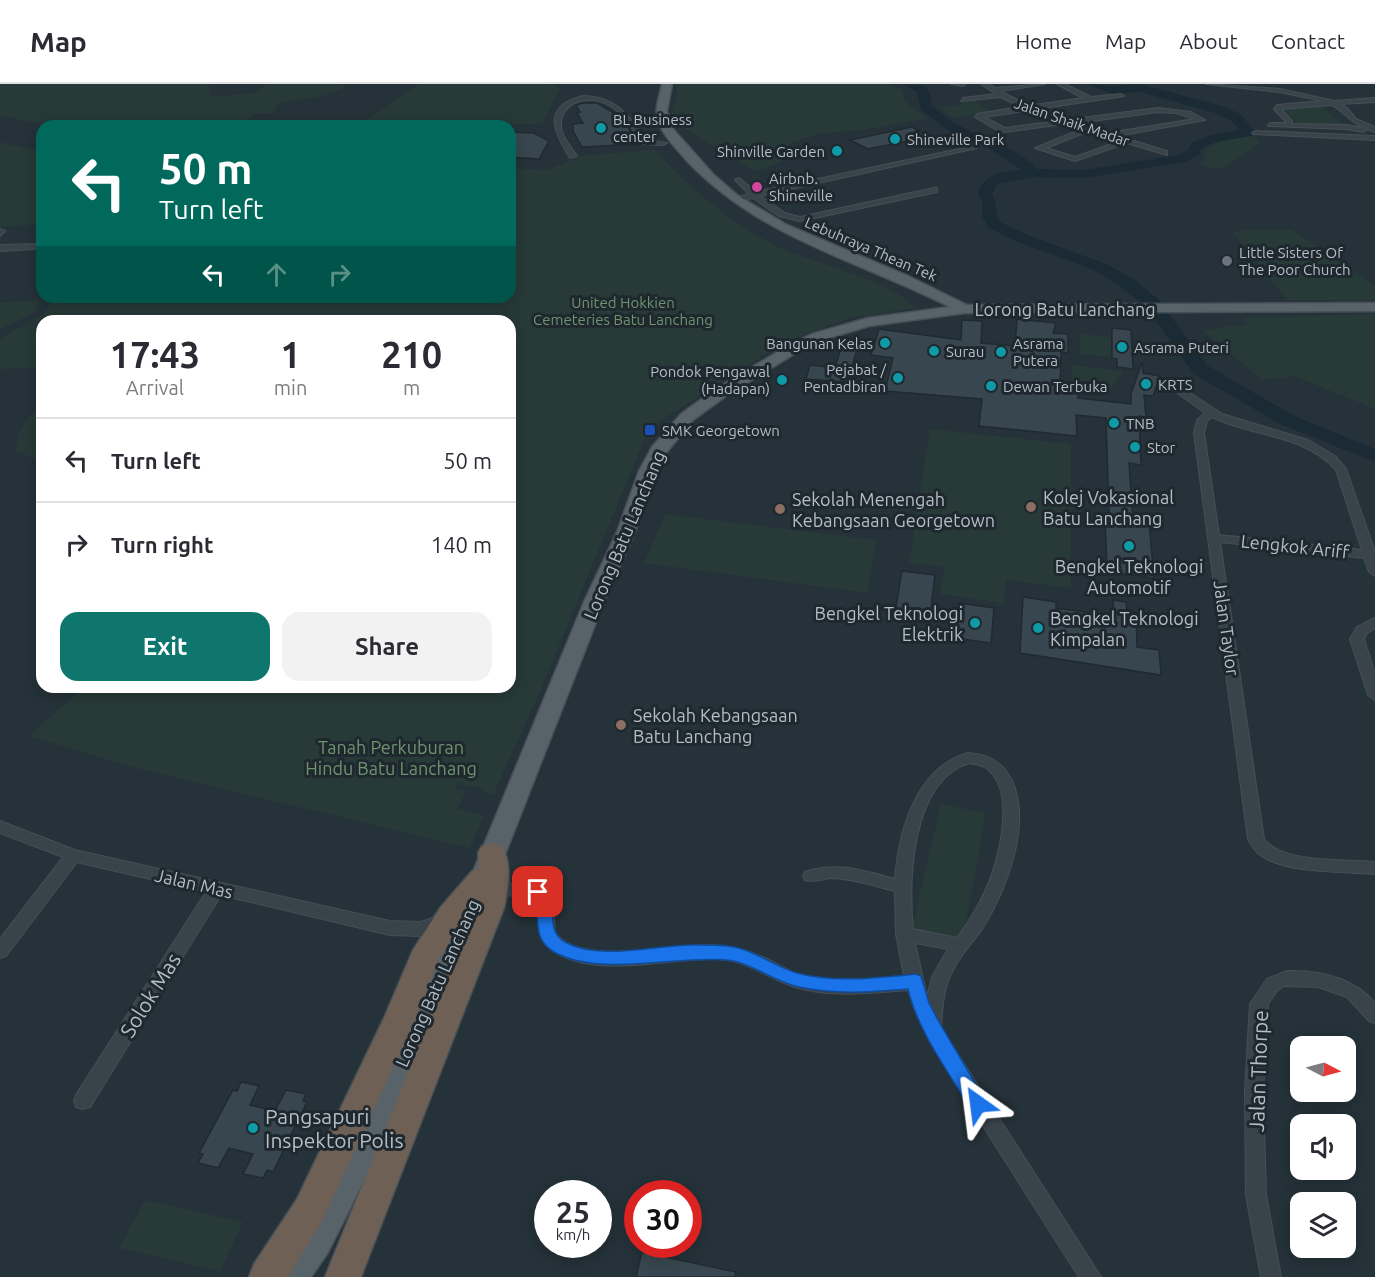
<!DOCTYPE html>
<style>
:root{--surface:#fff;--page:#f2f2f3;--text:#2b2b33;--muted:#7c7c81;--line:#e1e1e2;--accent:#0f766e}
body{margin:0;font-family:Ubuntu,sans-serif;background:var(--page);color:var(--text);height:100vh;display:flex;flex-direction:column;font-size:22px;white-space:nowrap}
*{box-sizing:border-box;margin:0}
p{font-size:20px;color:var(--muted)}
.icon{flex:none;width:33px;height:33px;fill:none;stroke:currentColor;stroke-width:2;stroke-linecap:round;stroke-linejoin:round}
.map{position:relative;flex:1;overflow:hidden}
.sheet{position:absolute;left:36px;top:231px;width:480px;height:378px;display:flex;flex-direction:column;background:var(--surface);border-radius:18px;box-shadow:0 3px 15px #0003}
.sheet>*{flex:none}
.guide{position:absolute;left:36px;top:36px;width:480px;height:183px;border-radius:18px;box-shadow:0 3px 15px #0003;background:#00695c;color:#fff;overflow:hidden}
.needle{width:39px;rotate:96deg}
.fabs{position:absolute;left:1290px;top:952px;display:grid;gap:12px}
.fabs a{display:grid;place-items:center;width:66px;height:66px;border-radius:12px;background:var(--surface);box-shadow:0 3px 15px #0003;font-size:30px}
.speed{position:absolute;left:534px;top:1096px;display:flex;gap:12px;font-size:30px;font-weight:700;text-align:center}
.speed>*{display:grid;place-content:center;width:78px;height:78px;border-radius:50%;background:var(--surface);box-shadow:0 3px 15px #0003;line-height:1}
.speed small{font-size:15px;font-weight:400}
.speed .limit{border:9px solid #d22;background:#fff;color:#111}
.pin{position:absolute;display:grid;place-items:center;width:51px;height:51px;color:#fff;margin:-26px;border-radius:12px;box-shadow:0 3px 9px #0006}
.me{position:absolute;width:66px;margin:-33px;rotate:329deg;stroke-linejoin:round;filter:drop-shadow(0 0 4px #0008)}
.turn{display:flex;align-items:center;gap:21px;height:126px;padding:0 24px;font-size:27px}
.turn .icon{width:78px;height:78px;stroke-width:2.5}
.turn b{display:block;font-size:42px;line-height:51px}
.lanes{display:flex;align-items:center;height:57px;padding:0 24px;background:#0003;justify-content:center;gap:30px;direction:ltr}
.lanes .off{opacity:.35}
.eta{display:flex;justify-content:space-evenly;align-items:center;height:102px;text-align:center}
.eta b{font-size:36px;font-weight:700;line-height:42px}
.action{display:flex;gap:12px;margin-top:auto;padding:12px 24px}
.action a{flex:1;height:69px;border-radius:18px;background:var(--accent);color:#fff;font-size:24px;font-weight:700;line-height:69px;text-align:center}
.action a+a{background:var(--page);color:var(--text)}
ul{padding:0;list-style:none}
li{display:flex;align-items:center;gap:18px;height:84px;padding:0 24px;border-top:2px solid var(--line)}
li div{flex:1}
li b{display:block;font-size:22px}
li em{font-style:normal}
header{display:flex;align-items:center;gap:36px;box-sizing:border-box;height:84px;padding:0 30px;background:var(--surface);border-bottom:2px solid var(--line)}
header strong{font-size:28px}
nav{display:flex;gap:33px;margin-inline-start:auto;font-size:21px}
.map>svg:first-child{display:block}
.green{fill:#273a38}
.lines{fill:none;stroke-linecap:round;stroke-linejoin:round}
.river{fill:#1a2b36;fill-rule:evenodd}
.building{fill:#38474f;stroke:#202a30;stroke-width:1.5}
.street-casing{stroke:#454f55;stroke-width:2}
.primary-casing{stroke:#454f55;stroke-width:3}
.highway-casing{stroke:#444e54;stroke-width:3}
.street{fill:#39434a;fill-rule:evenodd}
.primary{fill:#576369;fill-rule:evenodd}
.highway{fill:#6f6056;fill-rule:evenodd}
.route{fill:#1a73e8;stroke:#114b97;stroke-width:1.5}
.culture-dot{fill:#0f9aa8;stroke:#1e282e;stroke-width:2}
.hotel-dot{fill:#d1479c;stroke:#1e282e;stroke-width:2}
.worship-dot{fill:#6b7280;stroke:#1e282e;stroke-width:2}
.transit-dot{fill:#1a4fb4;stroke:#1e282e;stroke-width:2}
.education-dot{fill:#8d6e63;stroke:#1e282e;stroke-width:2}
.labels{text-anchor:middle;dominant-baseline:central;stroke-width:6;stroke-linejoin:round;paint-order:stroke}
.far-poi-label{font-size:15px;fill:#b4bec5;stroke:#1e282e;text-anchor:start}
.far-street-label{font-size:15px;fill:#b4bec5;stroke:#1e282e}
.far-park-label{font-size:15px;fill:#6e946e;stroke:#1e282e}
.street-label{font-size:18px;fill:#b4bec5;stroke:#1e282e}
.poi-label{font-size:18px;fill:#b4bec5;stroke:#1e282e;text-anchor:start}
.park-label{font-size:18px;fill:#6e946e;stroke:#1e282e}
.near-street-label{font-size:21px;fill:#b4bec5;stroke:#1e282e}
.near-poi-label{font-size:21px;fill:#b4bec5;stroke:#1e282e;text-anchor:start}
</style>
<header>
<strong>Map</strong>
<nav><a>Home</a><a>Map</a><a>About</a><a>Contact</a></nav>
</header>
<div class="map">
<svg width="1375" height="1193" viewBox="0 0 1375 1193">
<rect width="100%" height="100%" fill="#253239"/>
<path class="green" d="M0 0H212L209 1 211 13 254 9 266 0H341L345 4 323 12 278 19 272 29H257C241 47 192 42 171 40 162 39 148 42 138 42V40L121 36 92 37 84 42H47L0 31Z
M420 0H550L560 4 542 40 356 42Z
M676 0H889L903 6V15L913 25 930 34 862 46 817 50 789 60 790 73 765 85 754 86 680 42 672 29 677 9Z
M973 16 992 28 953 34 940 23 963 21V17Z
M1321 22 1345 42 1298 40 1283 25Z
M1255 52 1261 61H1253L1255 64C1231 72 1228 96 1200 79L1203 77C1207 53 1235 53 1255 52Z
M0 58 42 68V140L0 143Z
M655 66C687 101 724 133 765 156 802 178 893 195 915 224L850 234 785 258 649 344 542 603 493 711 482 708 484 705 458 699 454 705 466 708 457 725 484 731 470 764 136 684 29 652 84 603H510V237H42V284L0 285V257L4 253 44 229 48 224 53 213H510V84L547 86 585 71Z
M1249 146H1292L1375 202V216H1287L1232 148Z
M39 216 35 229 0 245V219Z
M1375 230V325L1294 292 1262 296 1203 246 1249 240 1242 234Z
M1080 250 1111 253V273L1079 270Z
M1072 281 1123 287 1112 304 1071 301Z
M42 322V378L16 367C20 343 23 336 42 322Z
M930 345 1071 360V504L1006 496 1004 519 940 510 944 483 909 479Z
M665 430 877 456 867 509 644 479Z
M941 720 986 729 965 844 955 854 912 844Z
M145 1116 243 1138 220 1187 119 1164Z"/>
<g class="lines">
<path class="river" d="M904 0 925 2 930 9 931 21C941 29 951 38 962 43 989 57 1014 62 1037 85L1084 86 1177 71 1188 66 1191 59 1208 52 1240 46 1230 36 1215 29 1140 8 1112 10 1088 0 1113 2 1140 0 1225 23 1240 30 1254 46 1251 52 1216 58 1202 64 1199 71 1185 78 1084 94 1033 93 997 100 992 110C997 120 996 129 1000 138L1030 152 1106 180 1132 194 1158 215 1208 282 1294 332 1375 365V378L1280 340 1194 290 1146 223 1120 202 1094 186 1018 158 989 144 982 132 983 120 978 110C983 89 1004 88 1022 86L985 62 952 49 921 26 917 8Z"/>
</g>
<path class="building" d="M583 19H597L621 33 639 60 582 63 573 47V40L583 39 577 29 580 28 576 21Z
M912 43 930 53 868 65 850 56Z
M510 48 534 49 549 57 539 75 510 73Z
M1017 235 1056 239 1053 249 1068 250V269L1061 268 1060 303 1078 305V314L1131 320V310L1142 278 1143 289 1160 292 1153 312 1144 311 1146 333 1139 332 1141 381 1129 379 1133 435 1149 437 1154 494 1107 488 1105 432H1109L1106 334 1076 331 1077 352 979 342 982 315 885 307 893 274 871 271 879 245 961 256 962 236 982 237 981 259 1015 262Z
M1112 244 1131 246 1133 285 1117 283V275L1112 274Z
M841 264 857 266 847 298 806 295 810 281 835 284Z
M902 487 935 491 929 539 894 535Z
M1023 513 1056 518V524L1114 532 1113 516 1126 518 1127 527 1136 528 1137 563 1159 566 1161 591 1020 569Z
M959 519 994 524 991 559 955 554Z
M241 998 259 1002 250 1021 275 1027 286 1006 306 1010 303 1017 307 1018 273 1088 267 1086 263 1094 243 1090 253 1070 229 1064 218 1084 198 1079 203 1070 199 1069 233 1006 237 1007Z
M642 1168 736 1188 735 1193H636Z"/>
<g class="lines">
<g class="street-casing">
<path id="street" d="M951 0H966L963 2Z
M981 0H989L995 4 1045 0 1001 7 1028 22 1083 14 1057 0H1065L1091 13 1121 10 1124 12 984 33 1005 44 1158 24 1191 28 1205 36 1117 52 1167 67V71L1127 59 1075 77 1035 64 1082 45 1064 40 1005 48 997 46 975 33 977 30 1020 23 1001 13 961 17 963 14 996 10ZM1158 28 1176 29 1195 35 1108 49 1078 39ZM1089 47 1120 57 1075 73 1046 64Z
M1206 0 1280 5 1334 17 1375 14V18L1341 20 1347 24 1356 35 1375 43V48L1367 45 1364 48 1346 45 1268 42 1270 39H1287L1274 25 1277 21 1323 17 1280 8ZM1332 21C1344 27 1350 38 1364 44L1346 41 1292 40V37L1281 25Z
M583 12C616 12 629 32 647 56L667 59 663 61 642 60C633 46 624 29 609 21 587 9 555 19 562 48 565 57 572 64 577 72L570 74C553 47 542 22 583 12Z
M1256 47 1375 52V56L1254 50 1252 49Z
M954 50 974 58 977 64 760 112 785 129 800 133 934 104H937V108L800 137 779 132 753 114 736 117 732 115 749 110 735 96 739 94 756 108 969 63 952 53V51Z
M0 145 5 147 0 152Z
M37 160 38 162 34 165 0 167V161Z
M1179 302 1222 330 1308 356 1335 372 1346 385 1375 468V492L1369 488 1364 474 1220 458 1264 755C1282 780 1346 775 1375 778V790C1342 787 1292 790 1263 773 1256 769 1252 762 1248 755L1194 349 1197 336 1205 329 1175 307 1174 305ZM1212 333C1253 353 1304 350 1336 386L1362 466 1219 451 1204 349 1207 337Z
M1375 534V544L1367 549 1364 555 1375 590V616L1368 611 1350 555 1357 543Z
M968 669C988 670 1003 678 1012 697 1032 741 1006 807 982 845 972 860 958 873 951 890 943 907 942 926 941 944L1101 1193H1079L931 960 915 927 908 906C870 909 831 914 795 903 768 895 747 876 718 875 668 873 597 896 553 867 530 852 544 831 533 814L495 810 489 808 487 804 489 800 495 798 544 804 553 820 555 848C577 882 670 862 705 861 727 861 747 865 767 875 776 879 785 885 795 889 830 900 869 895 904 892L896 850 895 807C875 802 854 795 833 794 824 794 814 799 805 796L803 792 805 788C836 777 865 787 895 795 899 746 916 684 968 669ZM969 679C1020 682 1002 763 991 793 983 815 971 835 957 854L913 845C908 797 911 697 969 679ZM915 859 948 865 932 893 927 913Z
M0 737 75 766 390 837 421 838 445 830 451 831 453 836 451 841 422 852 390 851 221 811 90 1023 83 1025 76 1023 74 1017 76 1011 206 808 77 778 6 872 0 874V855L63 773 0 749Z
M1287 887C1320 886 1353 893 1375 919V939L1369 937 1347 913 1318 903 1283 902 1276 908 1268 920 1263 1007 1266 1111 1281 1193H1261L1246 1111 1245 1007 1250 920 1267 895Z"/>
</g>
<g class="primary-casing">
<path id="primary" d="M662 0H672L667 27 673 45 714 91 737 111 787 141 908 192 967 221 1375 219V227L965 229 869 242 822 256 799 267 726 312 693 336 666 369 657 387 635 448 604 518 486 819 364 1097 327 1170 311 1193H276L281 1182 305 1148 342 1077 460 819 584 518 617 448 639 387 652 363 681 330 714 306 789 261 812 250 868 234 950 223C857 176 760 154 687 77 677 65 662 51 658 36 654 24 660 12 662 0Z"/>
</g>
<g class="highway-casing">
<path id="highway" d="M492 759 502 762C512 780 509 804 504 824L361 1193H325L476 821 460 840 437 879 416 934 321 1139 288 1193H249L254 1180 297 1115 384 934 413 866 440 824 472 787 479 785 478 769 482 762Z"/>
</g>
<use href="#street" class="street"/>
<use href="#primary" class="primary"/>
<use href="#highway" class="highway"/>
</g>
<path class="route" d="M538 802C566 811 540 844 565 858 599 877 655 861 692 861 708 861 727 860 742 865 761 871 777 883 797 889 834 899 877 894 915 890L921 892 929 919 939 938 984 1014 987 1020 984 1026 978 1029 971 1026C949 988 918 948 908 905 872 908 835 911 799 903 774 898 751 878 726 876 676 872 598 893 554 868 534 856 539 839 536 820 536 815 532 812 530 808L532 803Z"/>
<g class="culture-dot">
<circle cx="601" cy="44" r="6"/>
<circle cx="895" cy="55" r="6"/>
<circle cx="837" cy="67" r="6"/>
<circle cx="885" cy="259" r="6"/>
<circle cx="1122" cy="263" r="6"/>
<circle cx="934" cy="267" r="6"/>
<circle cx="1001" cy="268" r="6"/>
<circle cx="898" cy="294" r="6"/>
<circle cx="782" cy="296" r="6"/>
<circle cx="1146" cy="300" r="6"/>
<circle cx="991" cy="302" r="6"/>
<circle cx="1114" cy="339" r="6"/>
<circle cx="1135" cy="363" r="6"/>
<circle cx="1129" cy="462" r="6"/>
<circle cx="975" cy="539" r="6"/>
<circle cx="1038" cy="544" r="6"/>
<circle cx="253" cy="1044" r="6"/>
</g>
<circle class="hotel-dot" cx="757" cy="103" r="6"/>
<circle class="worship-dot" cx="1227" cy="177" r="6"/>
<rect class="transit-dot" x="644" y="340" width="12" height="12" rx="3"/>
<g class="education-dot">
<circle cx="1031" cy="423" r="6"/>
<circle cx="780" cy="425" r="6"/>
<circle cx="621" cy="641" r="6"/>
</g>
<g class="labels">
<g class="far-poi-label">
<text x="613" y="35">BL Business<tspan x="613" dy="17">center</tspan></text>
<text x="907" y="55">Shineville Park</text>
<text x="825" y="67" text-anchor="end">Shinville Garden</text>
<text x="769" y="94">Airbnb.<tspan x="769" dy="17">Shineville</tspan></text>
<text x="1239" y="168">Little Sisters Of<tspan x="1239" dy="17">The Poor Church</tspan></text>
<text x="873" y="259" text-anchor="end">Bangunan Kelas</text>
<text x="1013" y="259">Asrama<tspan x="1013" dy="17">Putera</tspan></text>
<text x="1134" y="263">Asrama Puteri</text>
<text x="946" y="267">Surau</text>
<text x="886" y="285" text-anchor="end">Pejabat /<tspan x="886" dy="17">Pentadbiran</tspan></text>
<text x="770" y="287" text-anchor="end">Pondok Pengawal<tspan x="770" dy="17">(Hadapan)</tspan></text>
<text x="1158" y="300">KRTS</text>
<text x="1003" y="302">Dewan Terbuka</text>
<text x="1126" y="339">TNB</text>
<text x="662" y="346">SMK Georgetown</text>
<text x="1147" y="363">Stor</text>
</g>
<g class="far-street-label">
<text transform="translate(1072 38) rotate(19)">Jalan Shaik Madar</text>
<text transform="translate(871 165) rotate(23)">Lebuhraya Thean Tek</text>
</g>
<g class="far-park-label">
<text x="623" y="218">United Hokkien<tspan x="623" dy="17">Cemeteries Batu Lanchang</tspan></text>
</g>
<g class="street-label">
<text x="1065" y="225">Lorong Batu Lanchang</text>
<text transform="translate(624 451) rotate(-67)">Lorong Batu Lanchang</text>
<text transform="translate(1295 462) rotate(6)">Lengkok Ariff</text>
<text transform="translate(1227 544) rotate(82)">Jalan Taylor</text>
<text transform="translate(194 799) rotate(13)">Jalan Mas</text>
<text transform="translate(437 899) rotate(-66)">Lorong Batu Lanchang</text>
</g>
<g class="poi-label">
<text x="1043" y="413">Kolej Vokasional<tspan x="1043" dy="21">Batu Lanchang</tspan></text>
<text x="792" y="415">Sekolah Menengah<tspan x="792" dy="21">Kebangsaan Georgetown</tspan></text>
<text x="1129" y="482" text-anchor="middle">Bengkel Teknologi<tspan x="1129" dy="21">Automotif</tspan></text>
<text x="963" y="529" text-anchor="end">Bengkel Teknologi<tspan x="963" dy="21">Elektrik</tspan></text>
<text x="1050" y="534">Bengkel Teknologi<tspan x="1050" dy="21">Kimpalan</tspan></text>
<text x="633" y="631">Sekolah Kebangsaan<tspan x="633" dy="21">Batu Lanchang</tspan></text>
</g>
<g class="park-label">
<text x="391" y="663">Tanah Perkuburan<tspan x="391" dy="21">Hindu Batu Lanchang</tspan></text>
</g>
<g class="near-street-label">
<text transform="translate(150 911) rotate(-58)">Solok Mas</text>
<text transform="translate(1258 987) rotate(-88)">Jalan Thorpe</text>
</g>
<g class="near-poi-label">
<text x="265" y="1032">Pangsapuri<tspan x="265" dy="24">Inspektor Polis</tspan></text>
</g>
</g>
</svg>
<div class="fabs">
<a><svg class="needle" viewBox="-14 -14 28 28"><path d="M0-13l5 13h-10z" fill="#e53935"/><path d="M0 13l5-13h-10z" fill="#7c7c81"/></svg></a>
<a><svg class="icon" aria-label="sound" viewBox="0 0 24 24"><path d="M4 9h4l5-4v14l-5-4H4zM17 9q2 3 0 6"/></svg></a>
<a><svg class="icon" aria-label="layers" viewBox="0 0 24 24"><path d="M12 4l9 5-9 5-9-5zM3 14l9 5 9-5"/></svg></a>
</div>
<div class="speed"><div>25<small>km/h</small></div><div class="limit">30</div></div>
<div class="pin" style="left:538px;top:808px;background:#d93025"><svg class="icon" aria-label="arrive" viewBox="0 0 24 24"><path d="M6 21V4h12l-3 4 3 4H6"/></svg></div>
<svg class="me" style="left:978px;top:1020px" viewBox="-20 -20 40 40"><path d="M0-17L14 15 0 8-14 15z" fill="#1a73e8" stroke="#fff" stroke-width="4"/></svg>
<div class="guide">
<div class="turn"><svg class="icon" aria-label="left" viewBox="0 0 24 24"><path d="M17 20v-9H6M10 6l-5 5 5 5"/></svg><div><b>50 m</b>Turn left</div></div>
<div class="lanes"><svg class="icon" aria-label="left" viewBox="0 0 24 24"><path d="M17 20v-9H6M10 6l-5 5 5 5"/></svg><svg class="icon off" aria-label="ahead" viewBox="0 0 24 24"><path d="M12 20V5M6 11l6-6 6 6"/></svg><svg class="icon off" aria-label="right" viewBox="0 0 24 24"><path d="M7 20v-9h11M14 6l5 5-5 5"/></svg></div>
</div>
<section class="sheet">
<div class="eta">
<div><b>17:43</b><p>Arrival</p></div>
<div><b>1</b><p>min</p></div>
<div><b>210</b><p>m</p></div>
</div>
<ul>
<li><svg class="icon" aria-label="left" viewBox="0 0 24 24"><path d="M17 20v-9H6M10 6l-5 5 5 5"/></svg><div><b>Turn left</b></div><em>50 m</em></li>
<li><svg class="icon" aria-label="right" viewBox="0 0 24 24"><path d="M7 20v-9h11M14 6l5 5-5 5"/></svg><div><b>Turn right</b></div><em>140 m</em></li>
</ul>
<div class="action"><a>Exit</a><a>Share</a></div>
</section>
</div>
